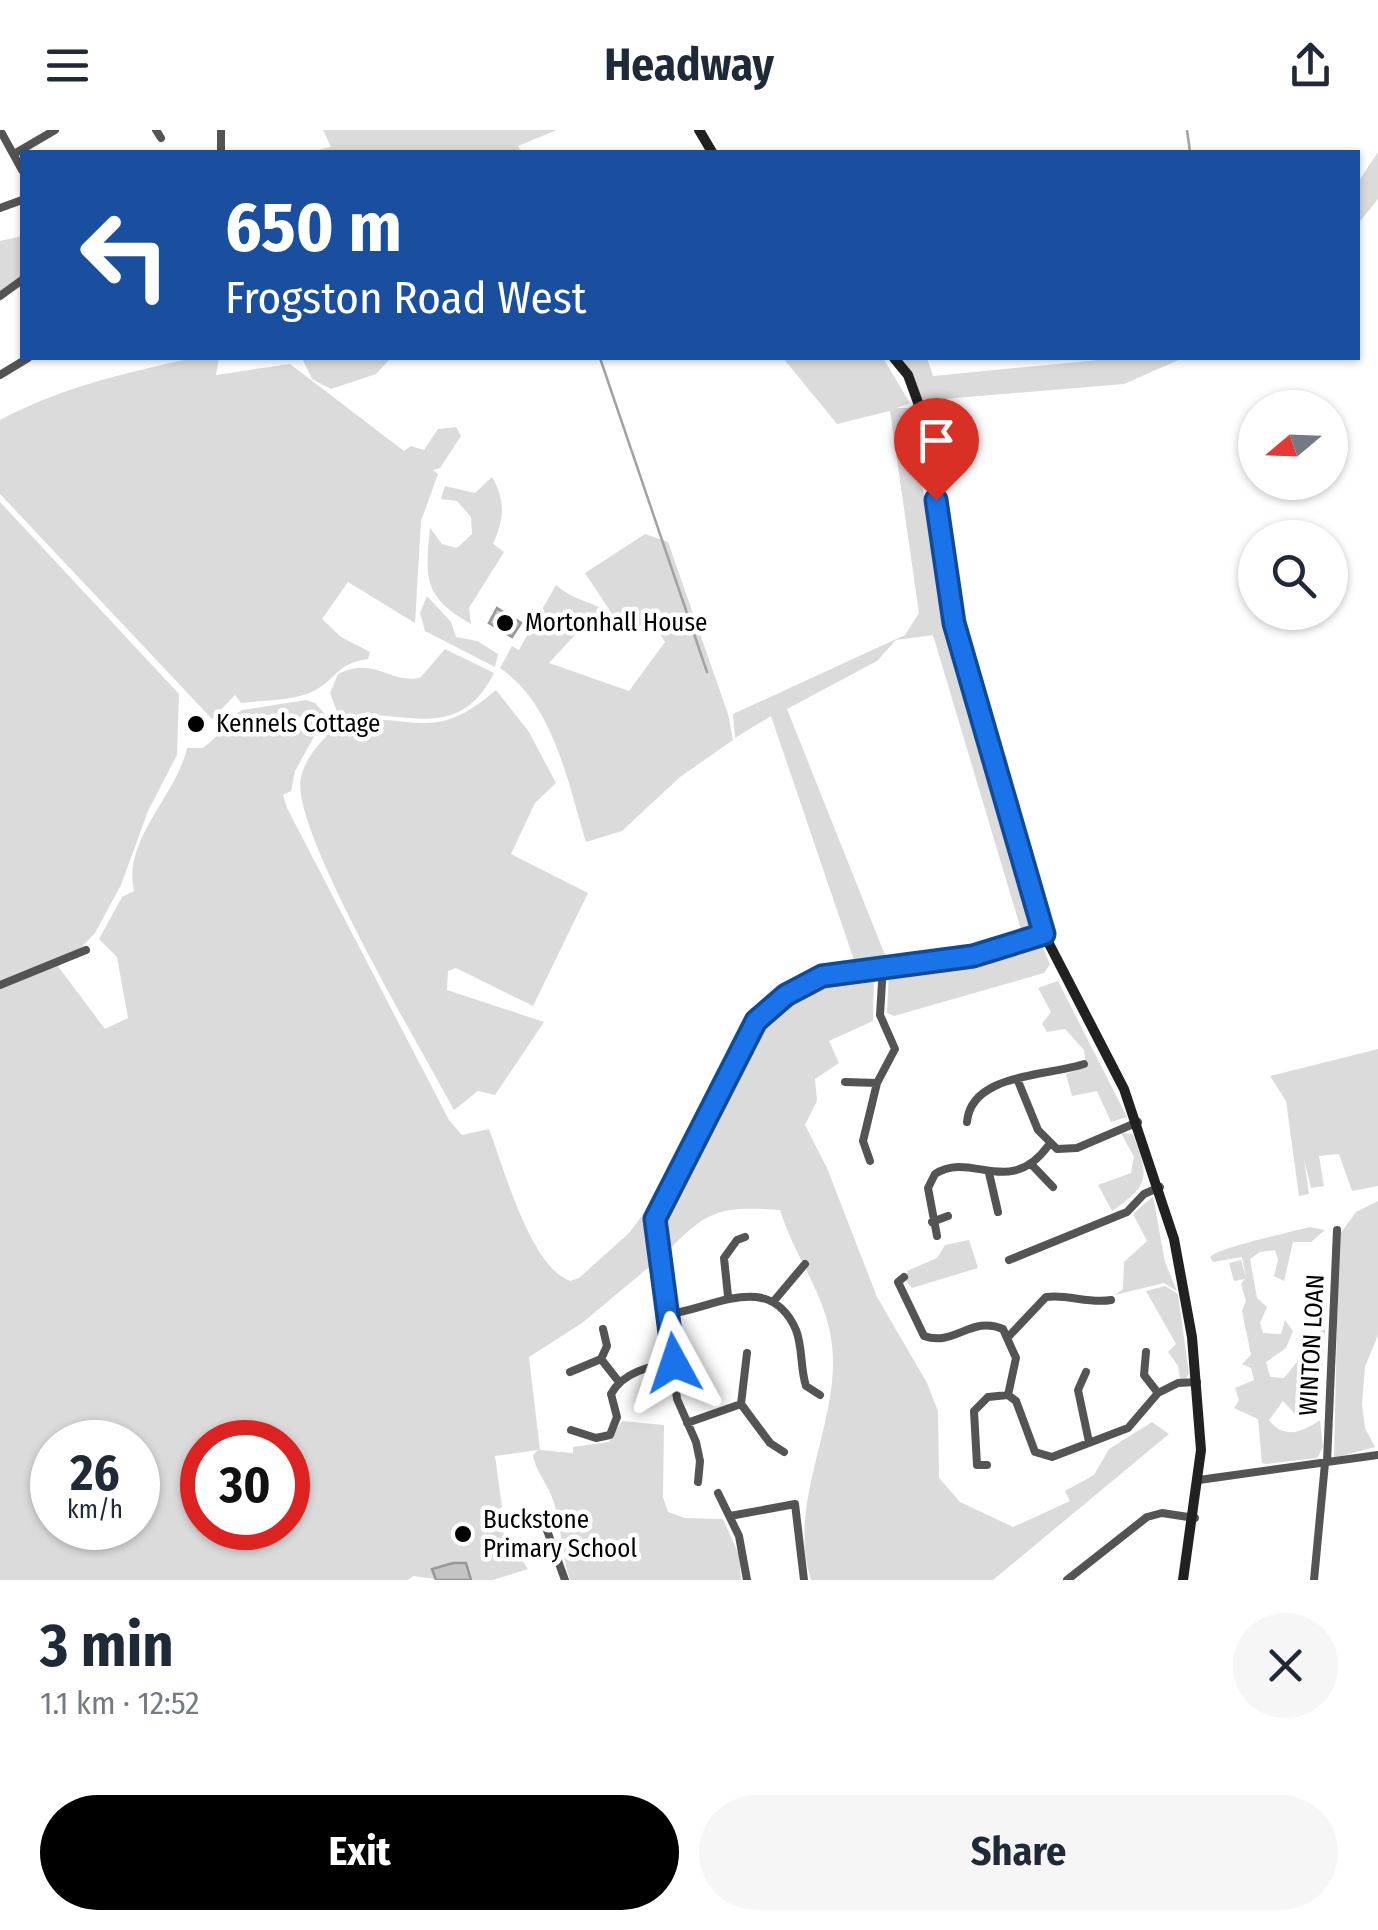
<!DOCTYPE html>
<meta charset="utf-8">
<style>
:root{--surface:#fff;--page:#f6f6f7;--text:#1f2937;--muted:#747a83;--accent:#000}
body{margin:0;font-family:"Fira Sans Condensed",sans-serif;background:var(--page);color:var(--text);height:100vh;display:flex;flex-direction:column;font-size:38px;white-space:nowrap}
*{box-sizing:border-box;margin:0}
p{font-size:32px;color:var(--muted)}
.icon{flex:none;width:55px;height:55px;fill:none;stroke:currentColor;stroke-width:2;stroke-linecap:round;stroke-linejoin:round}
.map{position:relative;height:1450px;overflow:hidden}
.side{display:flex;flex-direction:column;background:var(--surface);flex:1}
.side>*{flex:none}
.top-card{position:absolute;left:20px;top:20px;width:1340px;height:210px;border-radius:0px;box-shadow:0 2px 8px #0004;background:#1a4fa0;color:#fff;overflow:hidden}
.needle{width:65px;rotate:251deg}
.tools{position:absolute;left:1238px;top:260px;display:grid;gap:20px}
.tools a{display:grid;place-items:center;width:110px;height:110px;border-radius:50%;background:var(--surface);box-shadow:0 2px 8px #0004;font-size:50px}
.speed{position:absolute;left:30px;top:1290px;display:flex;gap:20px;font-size:50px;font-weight:700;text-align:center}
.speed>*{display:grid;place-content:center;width:130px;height:130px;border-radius:50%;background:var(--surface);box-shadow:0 2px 8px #0004;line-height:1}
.speed small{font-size:25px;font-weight:400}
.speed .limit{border:15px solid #d22;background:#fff;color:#111}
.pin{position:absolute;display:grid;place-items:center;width:85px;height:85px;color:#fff;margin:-102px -42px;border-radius:50% 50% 50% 0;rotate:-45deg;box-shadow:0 0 10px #0007}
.pin .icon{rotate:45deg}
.me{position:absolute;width:110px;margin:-55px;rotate:355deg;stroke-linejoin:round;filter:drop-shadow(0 0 8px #0008)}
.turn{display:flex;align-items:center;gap:35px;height:210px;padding:0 40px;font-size:45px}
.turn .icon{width:130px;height:130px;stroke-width:2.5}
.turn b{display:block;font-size:70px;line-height:85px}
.round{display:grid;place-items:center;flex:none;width:105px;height:105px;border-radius:52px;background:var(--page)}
.headline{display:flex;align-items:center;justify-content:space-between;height:170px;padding:0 40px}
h1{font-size:60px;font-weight:700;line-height:75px}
.cta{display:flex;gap:20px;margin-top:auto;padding:20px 40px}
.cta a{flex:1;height:115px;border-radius:60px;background:var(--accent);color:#fff;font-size:40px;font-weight:700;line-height:115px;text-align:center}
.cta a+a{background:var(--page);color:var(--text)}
header{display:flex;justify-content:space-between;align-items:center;height:130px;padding:0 40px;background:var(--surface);font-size:45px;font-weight:700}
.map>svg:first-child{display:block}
.green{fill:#dbdbdb;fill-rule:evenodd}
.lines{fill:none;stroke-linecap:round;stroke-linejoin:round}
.stream{stroke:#a2a2a2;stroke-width:2.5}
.building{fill:#c4c4c4;stroke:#989898;stroke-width:2.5}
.street{stroke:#545454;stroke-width:8}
.secondary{stroke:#212121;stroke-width:10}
.route-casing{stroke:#114b97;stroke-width:25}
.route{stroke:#1a73e8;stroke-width:18}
.poi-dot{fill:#000;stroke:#fff;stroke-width:4}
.labels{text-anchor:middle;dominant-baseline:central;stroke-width:9;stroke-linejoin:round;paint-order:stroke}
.poi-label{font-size:25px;fill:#000;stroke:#fff;text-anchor:start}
.street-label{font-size:25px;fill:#000;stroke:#fff}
</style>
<header><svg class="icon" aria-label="menu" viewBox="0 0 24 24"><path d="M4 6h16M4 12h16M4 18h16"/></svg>Headway<svg class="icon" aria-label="share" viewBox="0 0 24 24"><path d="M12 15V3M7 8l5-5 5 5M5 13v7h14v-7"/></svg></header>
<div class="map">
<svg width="1378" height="1450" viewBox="0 0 1378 1450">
<rect width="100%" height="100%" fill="#fff"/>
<path class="green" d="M 323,0 L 557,0 L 518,16 L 522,22 L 311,22 L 331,17 Z
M 1378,22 L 1378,69 L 1358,94 L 1358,52 Z
M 22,106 L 22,147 L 0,162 L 0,111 Z
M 193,228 L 219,228 L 216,245 L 290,234 L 404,321 L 411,316 L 424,320 L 438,299 L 456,297 L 461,306 L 440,338 L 433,340 L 438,344 L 421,391 L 415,493 L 348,452 L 322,489 L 341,507 L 370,522 L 368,529 C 335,534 338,548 314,561 C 294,571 263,570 241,573 L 235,565 L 212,589 L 0,364 L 0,290 C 62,257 125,243 193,228 Z
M 302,228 L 391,228 L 376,244 L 331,259 L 312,249 Z
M 783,228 L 883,228 L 910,273 L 897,278 L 909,278 L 945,491 L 1035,797 L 1022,803 L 933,505 L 896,510 L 877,531 L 787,579 L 885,825 L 855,833 L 771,586 L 735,608 L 733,584 L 905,505 L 919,483 L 890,281 L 837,294 Z
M 894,228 L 927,228 L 933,246 L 1119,228 L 1183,228 L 1124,254 L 919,271 Z
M 492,347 C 506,371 504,389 493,414 L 504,422 L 469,478 L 471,494 C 423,467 425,448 430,398 L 442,414 L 457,418 L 472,404 L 471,387 L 457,371 L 441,369 L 445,356 L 475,363 Z
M 0,372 L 179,564 L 177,625 L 148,681 L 121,755 L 95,803 L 77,822 L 0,852 Z
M 645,404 L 668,412 L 728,584 L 733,610 L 680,647 L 622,701 L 586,712 C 568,654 554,574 500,538 L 512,516 L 519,520 L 556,455 C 575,472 596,471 614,487 L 585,443 ZM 649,487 L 665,512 L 629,561 L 549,533 L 586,493 L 617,491 L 623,501 L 633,502 Z
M 427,466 L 451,492 L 456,507 L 477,511 L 498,524 L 495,537 L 425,501 L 420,483 Z
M 445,519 L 494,543 C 457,618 398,575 339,587 L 330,563 L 338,544 C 375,526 387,553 420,548 Z
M 496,560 L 529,602 L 556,653 L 535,673 L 511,724 L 588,763 L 533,876 L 456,838 L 448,841 L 447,860 L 544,892 L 495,965 L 478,961 L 454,980 C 425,925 288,696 301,647 C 307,623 325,608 341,591 C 410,581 431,617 496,560 Z
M 306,570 L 315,573 L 326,585 L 295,641 L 291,661 L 283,665 L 287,678 L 449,990 L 462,1005 L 489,999 C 504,1038 530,1136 570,1151 L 579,1148 L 629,1103 L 644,1083 L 649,1087 L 654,1133 L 582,1193 L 529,1227 L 540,1320 L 573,1323 L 573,1317 L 609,1312 L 622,1291 L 664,1295 L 663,1367 L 668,1382 L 685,1388 L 723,1389 L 739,1425 L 741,1450 L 570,1450 C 561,1423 562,1396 553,1370 C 548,1354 535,1341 533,1325 L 538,1320 L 495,1326 L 502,1377 L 491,1384 L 528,1439 L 493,1450 L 468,1450 L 465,1433 L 433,1440 L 435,1449 L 413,1446 L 408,1450 L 0,1450 L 0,858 L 57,835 L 105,899 L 128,888 L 117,827 L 99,809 L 122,767 L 134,761 C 122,710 177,665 187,618 L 203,618 L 217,606 L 214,598 L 242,580 ZM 52,1312 L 138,1312 L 138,1398 L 52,1398 ZM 202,1312 L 288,1312 L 288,1398 L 202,1398 Z
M 1039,809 L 1050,834 L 1044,843 L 894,886 L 887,883 L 889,840 L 997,826 Z
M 874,841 L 873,891 L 829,911 L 839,933 L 815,949 L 817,971 L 805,995 L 827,1038 L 877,1167 L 927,1253 L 938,1281 L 939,1348 L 960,1372 L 1013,1397 L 1070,1371 L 1065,1361 L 1094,1345 L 1109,1319 L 1152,1292 L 1169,1304 L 993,1450 L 811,1450 C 786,1373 841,1291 832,1215 C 827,1166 794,1126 780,1080 C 718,1076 707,1080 664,1125 L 666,1071 L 758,900 L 798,864 L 833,849 Z
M 1058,851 L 1127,987 L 1111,992 L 1097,961 L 1072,966 L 1066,944 L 1086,937 L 1084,920 L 1065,899 L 1047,902 L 1042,894 L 1051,882 L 1038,858 Z
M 1378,919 L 1378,1056 L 1352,1061 L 1339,1024 L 1308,1027 L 1319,1026 L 1324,1056 L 1311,1058 L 1304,1029 L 1309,1064 L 1299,1066 L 1286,971 L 1270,946 Z
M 1121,1003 L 1133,1004 C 1148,1047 1152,1053 1112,1081 L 1098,1055 L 1131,1043 L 1134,1027 Z
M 1153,1066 L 1165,1132 L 1177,1161 L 1164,1153 L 1115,1165 L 1123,1159 L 1124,1132 L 1147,1111 L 1133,1084 Z
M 1378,1071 L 1378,1205 L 1365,1237 L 1362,1274 L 1365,1298 L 1375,1317 L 1334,1328 L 1339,1105 L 1356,1082 Z
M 1309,1097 L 1325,1100 L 1311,1112 L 1293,1112 L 1284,1151 L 1274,1146 L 1278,1130 L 1275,1120 L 1260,1122 L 1250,1129 L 1257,1168 L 1267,1177 L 1260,1193 L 1263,1203 L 1281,1204 L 1285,1190 L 1293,1201 L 1286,1218 L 1266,1232 L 1270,1247 L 1284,1248 L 1297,1232 L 1305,1208 L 1321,1205 L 1319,1182 L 1327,1175 L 1319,1281 L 1295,1284 L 1283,1271 L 1269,1290 C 1284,1310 1303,1302 1320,1290 L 1323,1317 L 1317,1328 L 1266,1334 L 1262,1333 L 1258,1289 L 1234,1278 L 1239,1270 L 1235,1258 L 1254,1250 L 1251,1238 L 1242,1234 L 1251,1225 L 1242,1181 L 1246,1171 L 1241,1154 L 1245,1149 L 1234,1151 L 1229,1133 L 1241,1130 L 1246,1148 L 1242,1127 L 1213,1132 L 1210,1127 C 1220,1117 1288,1103 1309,1097 Z
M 969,1110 L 978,1138 L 912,1158 L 906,1151 L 907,1141 L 937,1128 L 945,1115 Z
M 1165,1156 L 1178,1164 L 1189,1244 L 1185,1249 L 1180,1249 L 1178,1236 L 1168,1222 L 1176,1214 L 1146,1161 Z"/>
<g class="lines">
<path class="stream" d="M 1187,0 L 1190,22
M 600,228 L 707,542"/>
</g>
<path class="building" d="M 497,478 L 521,493 L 512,507 L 489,493 Z
M 453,1433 L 466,1433 L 471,1450 L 436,1450 L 432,1439 Z"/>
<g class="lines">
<path class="street" d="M 0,0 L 22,40
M 156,0 L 161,8
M 221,0 L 221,22
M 14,24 L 55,0
M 0,78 L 22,70
M 0,166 L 22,150
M 0,245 L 28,228
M 0,855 L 86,820
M 1018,951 L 1038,1000 L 1057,1019 L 1077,1018 L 1138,992
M 845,952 L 877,953
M 967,992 C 971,943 1049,946 1084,934
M 870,1031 L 863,1011 L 877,953 L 895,919 L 880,885 L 883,836
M 1031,1034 L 1053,1057
M 989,1043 L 998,1082
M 932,1092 L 948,1086
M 937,1106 L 928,1058 L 935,1044 C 971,1020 1009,1069 1048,1016
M 1009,1130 L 1127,1082 L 1144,1064 L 1160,1057
M 904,1147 L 898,1152 L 924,1206 C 954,1217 972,1185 1003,1199 L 1016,1228 L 1008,1265
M 728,1166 L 724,1128 L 737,1110 L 745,1107
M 773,1172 L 805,1134
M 669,1184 C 714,1178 770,1140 796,1200 C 803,1218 800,1238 806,1256 L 820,1265
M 1009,1206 L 1046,1167 C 1068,1164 1089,1174 1111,1170
M 1146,1222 L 1144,1245 L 1158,1263
M 747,1223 L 741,1274 L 770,1313 L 784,1322
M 601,1229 L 607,1216 L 603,1199
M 570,1242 L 601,1229 L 619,1252
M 1086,1242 L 1078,1260 L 1089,1312
M 687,1293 L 741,1274
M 571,1300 L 596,1308 L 610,1305 L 617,1287 L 611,1264 C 623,1242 650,1236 673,1233
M 1327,1332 L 1337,1100
M 987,1335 L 977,1335 L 974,1281 L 988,1267 L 1008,1265 L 1016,1271 L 1035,1322 L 1052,1327 L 1128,1298 L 1158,1263 L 1178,1253 L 1197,1252
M 1199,1350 L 1378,1325
M 698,1352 L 700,1331 L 696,1312 L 677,1269 L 655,1089 L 756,891 L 786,865 L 822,847 L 973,825 L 1044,804
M 718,1363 L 739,1406 L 747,1450
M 730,1386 L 795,1374 L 804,1450
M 544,1392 L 565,1450
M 1067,1450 L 1147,1387 L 1162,1383 L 1195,1388
M 1314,1450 L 1325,1333"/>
<path class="secondary" d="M 699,0 L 712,22
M 894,228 L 908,245 L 924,289 L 954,493 L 1044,804 L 1124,959 L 1174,1109 L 1192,1207 L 1201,1320 L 1183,1450"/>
</g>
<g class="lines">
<defs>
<path id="route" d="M 674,1233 L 655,1089 L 756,891 L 786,865 L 822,846 L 973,826 L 1044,804 L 954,493 L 936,370"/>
</defs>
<use href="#route" class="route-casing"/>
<use href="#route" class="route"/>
</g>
<g class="poi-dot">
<circle cx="505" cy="493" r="10"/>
<circle cx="196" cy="594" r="10"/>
<circle cx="463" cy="1404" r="10"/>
</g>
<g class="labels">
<g class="poi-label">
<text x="525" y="493">Mortonhall House</text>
<text x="216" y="594">Kennels Cottage</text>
<text x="483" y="1390">Buckstone<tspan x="483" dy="29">Primary School</tspan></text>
</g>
<g class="street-label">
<text transform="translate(1312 1215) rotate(-87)">WINTON LOAN</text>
</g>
</g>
</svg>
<div class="tools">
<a><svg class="needle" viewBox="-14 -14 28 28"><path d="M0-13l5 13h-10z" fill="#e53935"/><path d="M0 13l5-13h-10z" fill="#747a83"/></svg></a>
<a><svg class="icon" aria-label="search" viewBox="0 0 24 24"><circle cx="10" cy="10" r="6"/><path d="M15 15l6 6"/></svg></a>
</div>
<div class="speed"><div>26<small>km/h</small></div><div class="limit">30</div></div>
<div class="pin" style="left:936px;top:370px;background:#d93025"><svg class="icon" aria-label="arrive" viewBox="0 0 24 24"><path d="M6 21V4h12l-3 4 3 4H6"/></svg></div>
<svg class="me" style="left:674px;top:1233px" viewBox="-20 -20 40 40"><path d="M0-17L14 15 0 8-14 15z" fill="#1a73e8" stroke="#fff" stroke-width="4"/></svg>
<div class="top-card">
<div class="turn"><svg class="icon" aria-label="left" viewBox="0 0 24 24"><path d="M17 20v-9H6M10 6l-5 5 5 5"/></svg><div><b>650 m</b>Frogston Road West</div></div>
</div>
</div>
<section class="side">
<div class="headline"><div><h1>3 min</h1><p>1.1 km · 12:52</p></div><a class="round"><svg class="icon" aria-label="close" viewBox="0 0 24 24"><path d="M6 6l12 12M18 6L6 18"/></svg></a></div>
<div class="cta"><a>Exit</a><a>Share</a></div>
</section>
